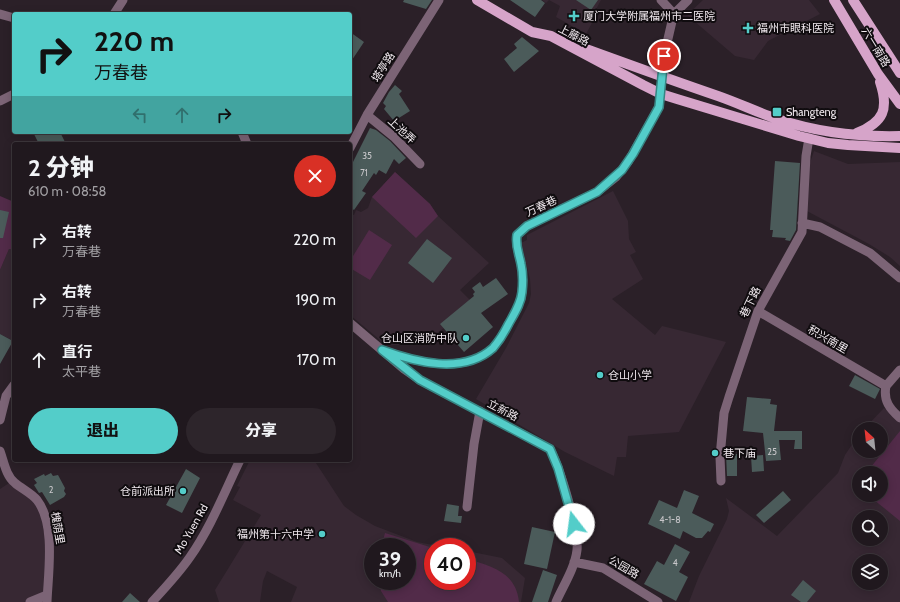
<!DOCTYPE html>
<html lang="zh">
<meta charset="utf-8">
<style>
:root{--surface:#20181e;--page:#2d252b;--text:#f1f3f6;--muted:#a2a0a4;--line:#3d373c;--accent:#53cdc9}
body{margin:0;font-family:Cabin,"Noto Sans SC",sans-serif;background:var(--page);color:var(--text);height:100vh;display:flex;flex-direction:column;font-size:15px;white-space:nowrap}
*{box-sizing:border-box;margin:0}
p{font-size:13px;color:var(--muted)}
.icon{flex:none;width:22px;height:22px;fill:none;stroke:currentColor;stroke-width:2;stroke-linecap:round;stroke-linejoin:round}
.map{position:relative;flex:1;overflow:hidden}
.sheet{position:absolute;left:12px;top:142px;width:340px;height:320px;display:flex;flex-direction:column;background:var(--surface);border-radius:4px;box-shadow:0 2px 10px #0003,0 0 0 1px var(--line)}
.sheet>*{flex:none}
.guide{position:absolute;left:12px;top:12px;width:340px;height:122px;border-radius:4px;box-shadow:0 2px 10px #0003,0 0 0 1px var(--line);background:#53cdc9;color:#111;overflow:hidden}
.needle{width:26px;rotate:333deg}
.controls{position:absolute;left:852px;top:422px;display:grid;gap:8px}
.controls a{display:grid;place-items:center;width:36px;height:36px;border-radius:50%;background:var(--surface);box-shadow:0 2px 10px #0003,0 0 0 1px var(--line);font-size:20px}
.speed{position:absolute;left:364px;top:538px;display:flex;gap:8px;font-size:20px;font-weight:700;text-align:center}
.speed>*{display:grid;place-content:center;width:52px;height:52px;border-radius:50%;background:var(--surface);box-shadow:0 2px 10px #0003,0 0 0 1px var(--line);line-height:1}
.speed small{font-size:10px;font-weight:400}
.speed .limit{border:6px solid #d22;background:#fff;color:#111}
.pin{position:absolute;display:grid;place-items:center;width:34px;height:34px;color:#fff;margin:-17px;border:2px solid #fff;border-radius:50%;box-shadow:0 1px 4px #0007}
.me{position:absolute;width:44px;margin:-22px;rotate:345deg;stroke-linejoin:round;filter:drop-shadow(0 0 3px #0008)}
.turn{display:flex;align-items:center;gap:14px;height:84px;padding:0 16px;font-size:18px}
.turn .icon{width:52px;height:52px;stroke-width:2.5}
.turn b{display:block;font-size:28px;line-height:34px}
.lanes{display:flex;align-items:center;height:38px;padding:0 16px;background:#0003;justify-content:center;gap:20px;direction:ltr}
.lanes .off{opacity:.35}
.round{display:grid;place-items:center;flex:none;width:42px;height:42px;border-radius:21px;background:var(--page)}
.headline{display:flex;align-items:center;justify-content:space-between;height:68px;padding:0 16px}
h1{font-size:24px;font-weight:800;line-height:30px}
.button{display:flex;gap:8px;margin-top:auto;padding:8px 16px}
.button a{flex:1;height:46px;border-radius:24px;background:var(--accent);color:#111;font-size:16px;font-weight:800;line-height:46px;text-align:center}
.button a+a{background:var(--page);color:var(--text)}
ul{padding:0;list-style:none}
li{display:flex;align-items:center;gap:12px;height:60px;padding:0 16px}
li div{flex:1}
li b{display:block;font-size:15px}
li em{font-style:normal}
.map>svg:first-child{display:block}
.built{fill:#372833;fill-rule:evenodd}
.green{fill:#522b49}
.building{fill:#4b5b5a}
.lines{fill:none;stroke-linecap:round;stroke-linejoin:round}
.minor{stroke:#7c6476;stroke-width:9}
.major{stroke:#d6a4c9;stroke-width:10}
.route-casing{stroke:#368583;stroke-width:10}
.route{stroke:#53cdc9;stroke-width:7}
.poi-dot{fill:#53cdc9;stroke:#100c0f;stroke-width:1.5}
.labels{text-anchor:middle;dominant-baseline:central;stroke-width:4;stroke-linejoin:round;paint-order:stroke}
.number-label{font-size:9px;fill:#c7c6c9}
.poi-label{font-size:11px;fill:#f0e9ee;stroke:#100c0f;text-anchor:start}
.street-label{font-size:11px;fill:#f0e9ee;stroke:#100c0f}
</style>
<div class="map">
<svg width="900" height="602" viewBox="0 0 900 602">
<rect width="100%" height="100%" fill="#2b2028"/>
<path class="built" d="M 542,0 L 601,0 L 593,15 L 593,21 L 586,34 L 556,17 L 560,6 L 549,0 L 546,3 Z
M 703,0 L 809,0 L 820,14 L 768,41 L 754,60 L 735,56 L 687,15 Z
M 814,151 L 848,164 L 900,162 L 900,266 L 890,257 L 869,244 L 805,210 L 809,166 Z
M 395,172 L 430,204 L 438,216 L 489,263 L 460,290 L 470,300 L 444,328 L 424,342 L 414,344 L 386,345 L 350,315 L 350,214 L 354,215 L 356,210 L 361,212 L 368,208 L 372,197 Z
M 613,191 L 628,221 L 629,239 L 636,252 L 630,255 L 643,279 L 612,299 L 655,335 L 662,326 L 726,342 L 679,432 L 628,436 L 626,457 L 617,457 L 614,476 L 565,452 L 476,399 L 506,348 L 529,303 L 531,294 L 530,279 L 521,243 L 527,240 L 527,235 Z
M 9,249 L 14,250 L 14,341 L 0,334 L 0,270 Z
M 884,408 L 900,421 L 900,602 L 689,602 L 699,576 L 727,519 L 729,511 L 726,498 L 777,536 L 838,473 L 845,455 L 859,434 L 859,451 L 881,451 L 881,429 L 864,429 ZM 859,473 L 881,473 L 881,495 L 859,495 ZM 859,517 L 881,517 L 881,539 L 859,539 ZM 859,561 L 881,561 L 881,583 L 859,583 Z
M 250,460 L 314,460 L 344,506 L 356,515 L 375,526 L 417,542 L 444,547 L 433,547 L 433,581 L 467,581 L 467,551 L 502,558 L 525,578 L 521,602 L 291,602 L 297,587 L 267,571 L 263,581 L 260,602 L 219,602 L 215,590 L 261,515 L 233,500 L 240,487 L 237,486 ZM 373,547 L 407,547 L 407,581 L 373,581 Z
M 9,483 L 24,492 L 40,510 L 49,561 L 43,594 L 24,602 L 0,602 L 0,489 Z"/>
<path class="green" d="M 395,172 L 430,204 L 438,216 L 416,238 L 372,197 Z
M 0,196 L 14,202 L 14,250 L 9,249 L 0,270 Z
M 369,230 L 392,245 L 370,280 L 350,268 L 350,261 Z
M 900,431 L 900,521 L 868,495 L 881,495 L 881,473 L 866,473 Z
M 385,533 L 433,548 L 433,581 L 467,581 L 467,559 C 491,566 516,572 519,602 L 388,602 L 381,591 L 380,581 L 407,581 L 407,547 L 391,547 L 382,544 Z"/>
<path class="building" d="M 404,0 L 432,0 L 426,9 L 403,2 Z
M 510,0 L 541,0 L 545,3 L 535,17 Z
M 576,0 L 598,0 L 591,10 Z
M 350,32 L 364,42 L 350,63 Z
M 522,37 L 539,51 L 514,72 L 504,59 L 517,48 L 514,44 Z
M 395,85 L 402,91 L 399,94 L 410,111 L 394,121 L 384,109 L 386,106 L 383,103 L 389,92 Z
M 370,128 L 376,130 L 390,141 L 406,158 L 399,164 L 394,159 L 386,174 L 379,170 L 376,175 L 374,173 L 362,191 L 366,193 L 354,210 L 350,207 L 350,168 Z
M 33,132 L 60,132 L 66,144 L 39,144 Z
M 775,161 L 800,163 L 796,230 L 790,241 L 785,240 L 786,238 L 772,237 L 773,230 L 770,230 Z
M 0,210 L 9,212 L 3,238 L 0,238 Z
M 427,239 L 452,258 L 433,283 L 408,263 Z
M 496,278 L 508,294 L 481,313 L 493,327 L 464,352 L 440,324 L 474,296 L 473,294 L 475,292 L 472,288 L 480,282 L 483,287 Z
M 0,334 L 13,341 L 0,364 Z
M 855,375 L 880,389 L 875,399 L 849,386 Z
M 747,397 L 771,399 L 770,404 L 777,405 L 774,431 L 802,431 L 802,449 L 794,449 L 795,440 L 779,440 L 781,460 L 766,461 L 763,433 L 743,431 Z
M 726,454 L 737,454 L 737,476 L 727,476 Z
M 763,455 L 764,471 L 752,472 L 751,456 Z
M 186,469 L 200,478 L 182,513 L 166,505 Z
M 51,473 L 53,476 L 58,475 L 65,488 L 64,491 L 66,494 L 64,497 L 50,505 L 42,492 L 39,493 L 34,485 L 37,483 L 34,479 L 44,474 L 45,476 Z
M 684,490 L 699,496 L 692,513 L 714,524 L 710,532 L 708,531 L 702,538 L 696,538 L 683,531 L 680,539 L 648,524 L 659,500 L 677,508 Z
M 783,491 L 791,500 L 764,523 L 756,515 Z
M 447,504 L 459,506 L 458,516 L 462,516 L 461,523 L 444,521 Z
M 532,527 L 555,532 L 547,569 L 524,564 Z
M 675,544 L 690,552 L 679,572 L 688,577 L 676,601 L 644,584 L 657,561 L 664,565 Z
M 543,570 L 557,575 L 548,602 L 532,602 Z
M 803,580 L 816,591 L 807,602 L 801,602 L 791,595 Z
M 130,593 L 140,602 L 122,602 Z"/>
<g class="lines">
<path class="minor" d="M 661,0 L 674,14
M 0,14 L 14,18
M 114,14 L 123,0
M 0,101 L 14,94
M 367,115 L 394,137 L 420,164
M 242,132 L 247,144
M 350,148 L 367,115 L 439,0
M 802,223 L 820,227 L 870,253 L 900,278
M 758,311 L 886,386
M 350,323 L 404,369 L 420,380 L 550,449 C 560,468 579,530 577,550 C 575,568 563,586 556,602
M 382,350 C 415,362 463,375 493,348 C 499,341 504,333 508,325 C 514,314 521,304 522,292 C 523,283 523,273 521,264 C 519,253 515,246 517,235 L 527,226 L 597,192 L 616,177 L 628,162 L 659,107 L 664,56 L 673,17 L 676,12 L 688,0
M 886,386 C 883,401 890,409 900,418
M 886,386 L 900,370
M 0,420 L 6,396 L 14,385
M 0,451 C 4,462 6,476 15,483 C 22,489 31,493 37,500 C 56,524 48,574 47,602
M 721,481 L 720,457 L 724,413 L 729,397 L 758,311 L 802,232 L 806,156 L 809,138
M 467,507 L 474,444 L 480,411
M 574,562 L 603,568 L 658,602
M 30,602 L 47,595
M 152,602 C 165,588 179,573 190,557 C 211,527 224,493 240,460"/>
<path class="major" d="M 477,0 L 532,32 L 551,36 L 643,85 L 661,94 L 677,99 L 799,136 L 828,143 L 848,145 L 900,148
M 834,0 L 878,74 L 900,104
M 853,0 L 900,73
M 586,49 C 630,65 674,81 718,96 C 738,103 757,112 777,119 C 816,132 859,137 900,136
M 857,133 C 884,122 889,109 880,82"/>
</g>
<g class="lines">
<defs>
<path id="route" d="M 574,524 L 558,468 L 550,449 L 420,380 L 382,350 C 415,362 463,375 493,348 C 499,341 504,333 508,325 C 514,314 521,304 522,292 C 523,283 523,273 521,264 C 519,253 515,246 517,235 L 527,226 L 597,192 L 622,170 L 633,154 L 659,107 L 664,56"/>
</defs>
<use href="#route" class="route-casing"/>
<use href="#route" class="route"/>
</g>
<g class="poi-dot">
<path d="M572 10h4v4h4v4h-4v4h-4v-4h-4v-4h4z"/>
<path d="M746 22h4v4h4v4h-4v4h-4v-4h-4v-4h4z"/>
<rect x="772" y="107" width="10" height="10" rx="2"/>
<circle cx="466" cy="338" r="4"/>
<circle cx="600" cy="375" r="4"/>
<circle cx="715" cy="453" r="4"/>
<circle cx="183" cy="491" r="4"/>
<circle cx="322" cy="534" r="4"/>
</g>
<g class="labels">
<g class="number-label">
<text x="367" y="155">35</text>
<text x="364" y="172">71</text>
<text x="772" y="451">25</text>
<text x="51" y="489">2</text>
<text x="670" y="519">4-1~8</text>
<text x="675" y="562">4</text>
</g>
<g class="poi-label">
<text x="583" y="16">厦门大学附属福州市二医院</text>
<text x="757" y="28">福州市眼科医院</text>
<text x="786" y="112">Shangteng</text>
<text x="458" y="338" text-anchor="end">仓山区消防中队</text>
<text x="608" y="375">仓山小学</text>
<text x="723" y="453">巷下庙</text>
<text x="175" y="491" text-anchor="end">仓前派出所</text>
<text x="314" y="534" text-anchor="end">福州第十六中学</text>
</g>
<g class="street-label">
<text transform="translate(574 35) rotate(27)">上藤路</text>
<text transform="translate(876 47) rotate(59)">六一南路</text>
<text transform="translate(383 67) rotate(-58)">塔亭路</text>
<text transform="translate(402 130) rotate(43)">上池弄</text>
<text transform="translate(541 206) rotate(-25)">万春巷</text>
<text transform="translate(750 302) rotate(-64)">巷下路</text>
<text transform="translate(828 339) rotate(30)">积兴南里</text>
<text transform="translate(503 410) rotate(28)">立新路</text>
<text transform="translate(58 528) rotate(80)">槐荫里</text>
<text transform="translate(191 529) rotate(-60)">Mo Yuen Rd</text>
<text transform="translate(624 567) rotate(30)">公园路</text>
</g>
</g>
</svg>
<div class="controls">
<a><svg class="needle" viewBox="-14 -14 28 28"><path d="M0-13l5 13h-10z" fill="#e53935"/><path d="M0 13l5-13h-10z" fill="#a2a0a4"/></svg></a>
<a><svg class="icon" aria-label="sound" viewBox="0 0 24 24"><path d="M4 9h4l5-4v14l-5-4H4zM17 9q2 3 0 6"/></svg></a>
<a><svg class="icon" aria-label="search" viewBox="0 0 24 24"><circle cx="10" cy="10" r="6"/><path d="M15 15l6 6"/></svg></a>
<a><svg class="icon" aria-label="layers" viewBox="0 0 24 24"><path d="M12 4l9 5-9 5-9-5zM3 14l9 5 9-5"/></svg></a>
</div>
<div class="speed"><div>39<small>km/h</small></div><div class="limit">40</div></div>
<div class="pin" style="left:664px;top:56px;background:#d93025"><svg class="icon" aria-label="arrive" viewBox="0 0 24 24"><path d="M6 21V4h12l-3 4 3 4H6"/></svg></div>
<svg class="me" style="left:574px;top:524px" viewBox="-20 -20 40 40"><circle r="19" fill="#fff"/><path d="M0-13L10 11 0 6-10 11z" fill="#53cdc9"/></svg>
<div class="guide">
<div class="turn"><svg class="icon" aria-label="right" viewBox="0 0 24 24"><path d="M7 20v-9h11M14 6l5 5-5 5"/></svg><div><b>220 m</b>万春巷</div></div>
<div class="lanes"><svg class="icon off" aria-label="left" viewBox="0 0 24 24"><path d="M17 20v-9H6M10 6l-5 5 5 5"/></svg><svg class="icon off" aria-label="ahead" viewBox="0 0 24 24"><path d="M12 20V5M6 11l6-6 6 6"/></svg><svg class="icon" aria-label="right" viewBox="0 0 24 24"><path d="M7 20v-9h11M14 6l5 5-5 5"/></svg></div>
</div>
<section class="sheet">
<div class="headline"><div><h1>2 分钟</h1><p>610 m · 08:58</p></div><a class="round" style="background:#d93025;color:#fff"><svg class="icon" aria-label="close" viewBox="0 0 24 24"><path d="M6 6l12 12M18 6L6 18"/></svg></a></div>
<ul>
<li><svg class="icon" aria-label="right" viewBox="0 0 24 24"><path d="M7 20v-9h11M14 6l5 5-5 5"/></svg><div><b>右转</b><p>万春巷</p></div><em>220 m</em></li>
<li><svg class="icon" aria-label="right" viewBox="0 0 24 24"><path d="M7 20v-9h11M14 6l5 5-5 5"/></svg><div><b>右转</b><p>万春巷</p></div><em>190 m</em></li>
<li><svg class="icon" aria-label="ahead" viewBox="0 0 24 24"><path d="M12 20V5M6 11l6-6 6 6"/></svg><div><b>直行</b><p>太平巷</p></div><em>170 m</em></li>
</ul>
<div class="button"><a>退出</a><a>分享</a></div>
</section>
</div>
